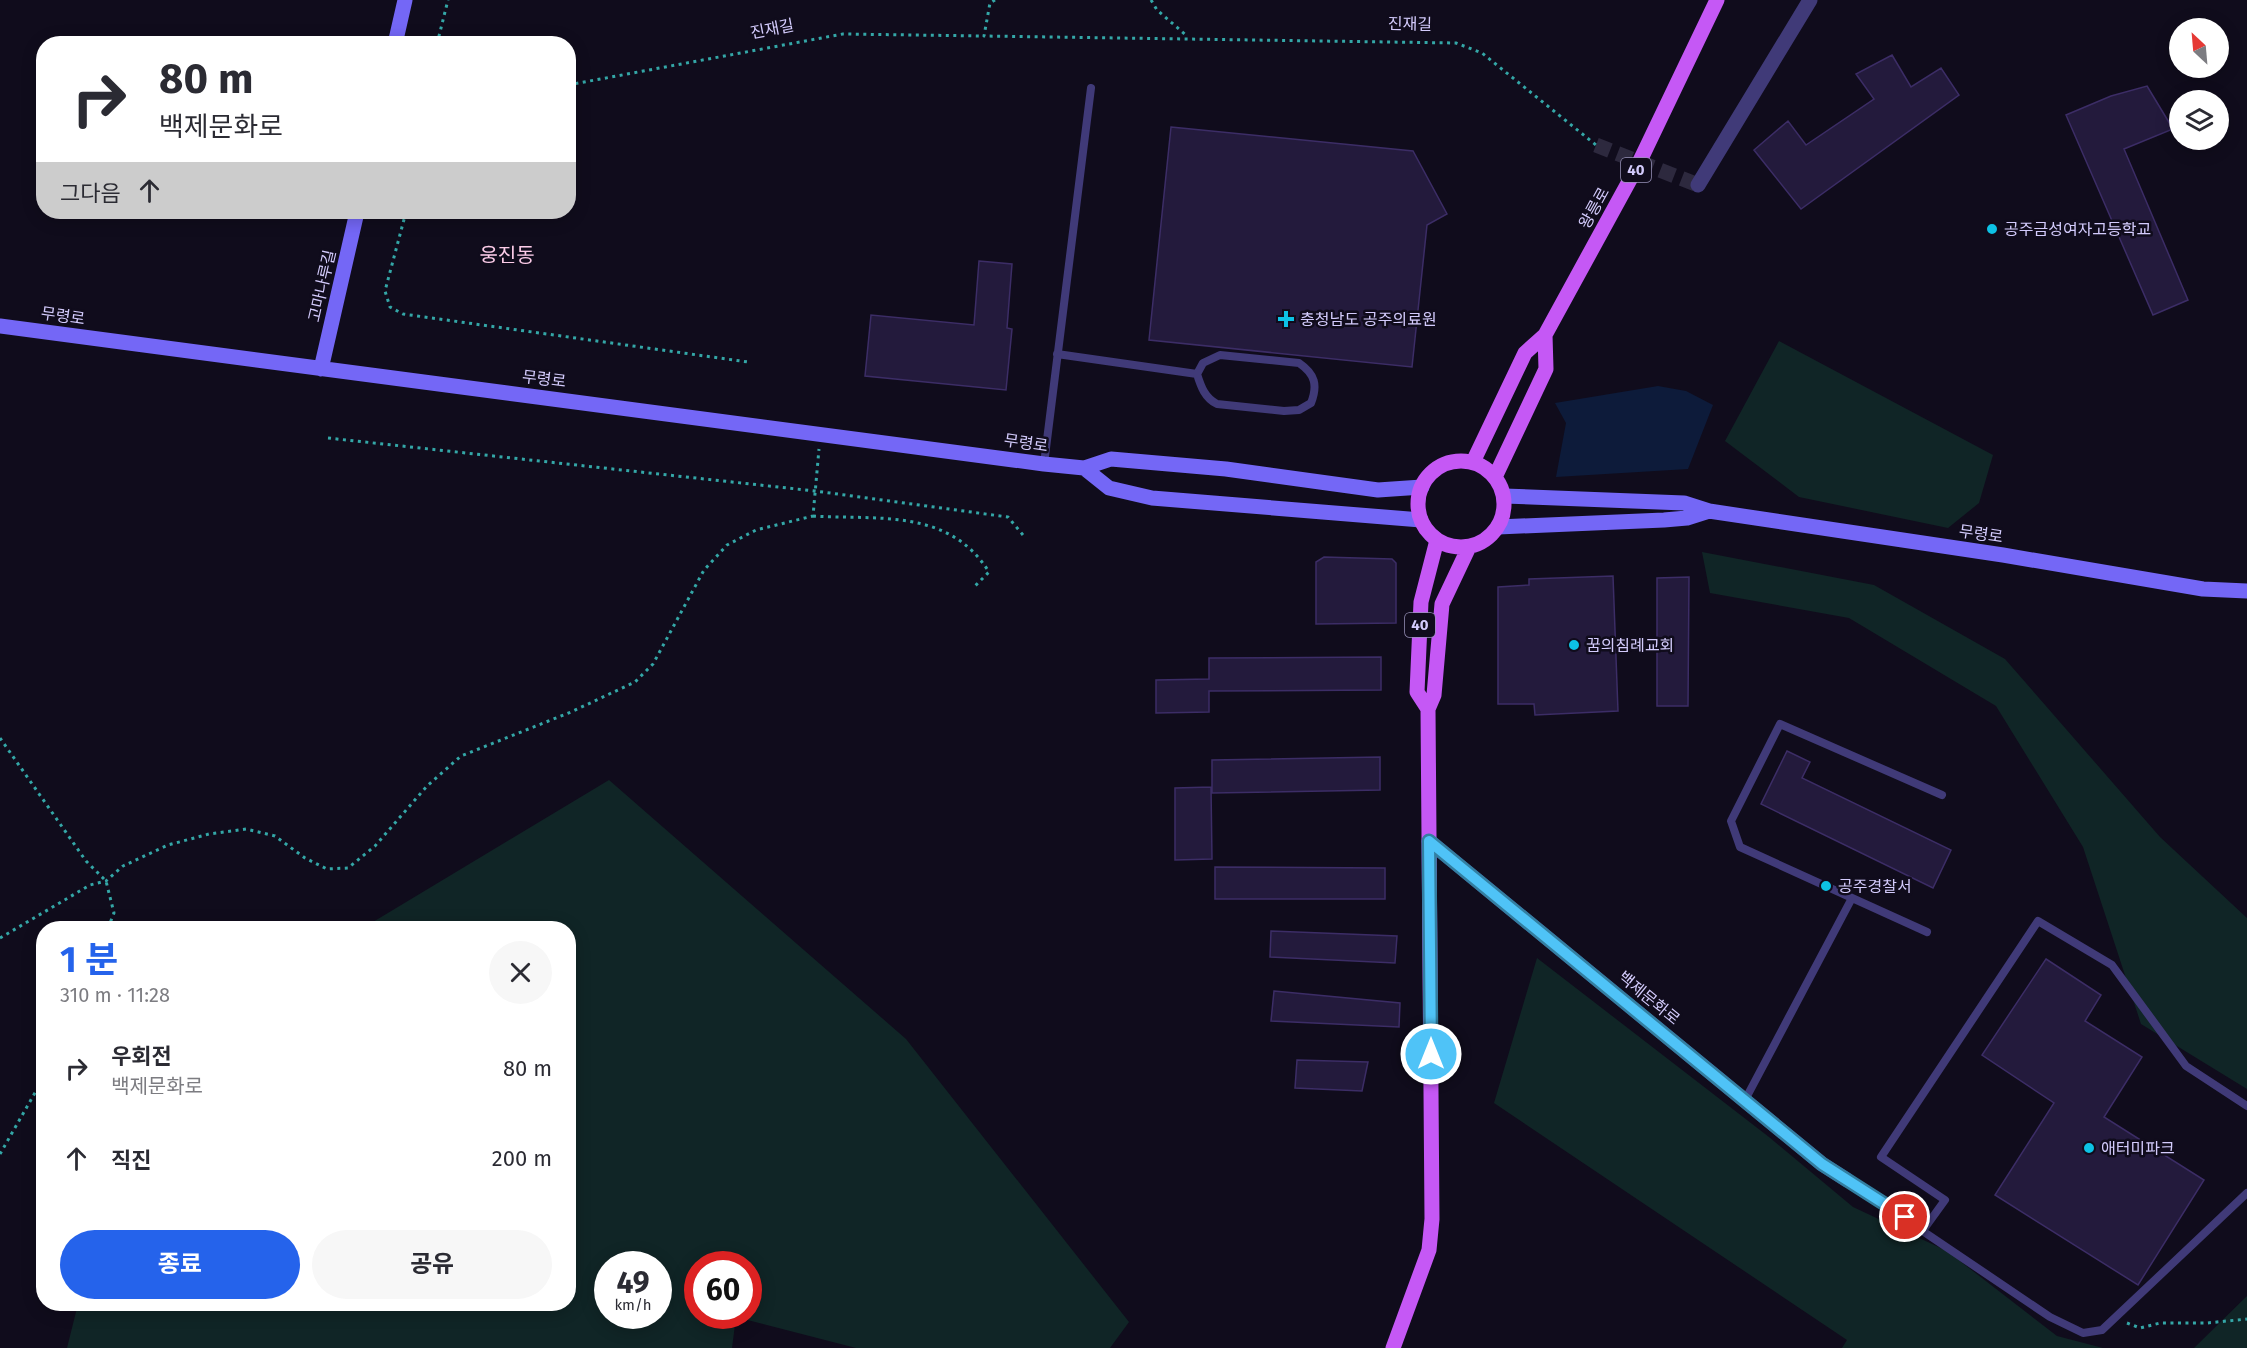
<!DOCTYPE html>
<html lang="ko">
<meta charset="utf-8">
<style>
:root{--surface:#fff;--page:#f7f7f7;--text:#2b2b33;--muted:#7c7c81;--accent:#2563eb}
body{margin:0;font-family:"Fira Sans","Noto Sans KR",sans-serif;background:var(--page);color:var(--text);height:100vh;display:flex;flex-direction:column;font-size:22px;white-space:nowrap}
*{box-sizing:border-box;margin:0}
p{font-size:20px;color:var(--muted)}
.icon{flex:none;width:33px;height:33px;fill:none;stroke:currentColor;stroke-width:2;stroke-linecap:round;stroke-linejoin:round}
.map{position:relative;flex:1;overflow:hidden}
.details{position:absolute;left:36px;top:921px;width:540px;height:390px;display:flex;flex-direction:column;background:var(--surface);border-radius:24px;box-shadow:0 3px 15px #0003}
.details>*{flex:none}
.hud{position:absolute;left:36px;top:36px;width:540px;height:183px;border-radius:24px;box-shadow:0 3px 15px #0003;background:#fff;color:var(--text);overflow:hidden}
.needle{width:39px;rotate:334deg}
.tools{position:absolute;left:2169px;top:18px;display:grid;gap:12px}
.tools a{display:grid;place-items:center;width:60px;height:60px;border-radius:50%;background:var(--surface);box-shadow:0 3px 15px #0003;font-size:30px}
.speed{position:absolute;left:594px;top:1251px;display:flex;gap:12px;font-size:30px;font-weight:700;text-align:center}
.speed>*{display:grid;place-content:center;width:78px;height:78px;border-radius:50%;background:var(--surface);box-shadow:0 3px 15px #0003;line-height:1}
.speed small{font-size:15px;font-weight:400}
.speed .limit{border:9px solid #d22;background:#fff;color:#111}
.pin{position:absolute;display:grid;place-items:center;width:51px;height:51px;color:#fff;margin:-26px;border:3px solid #fff;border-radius:50%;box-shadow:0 2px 6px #0007}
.me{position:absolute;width:66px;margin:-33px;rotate:0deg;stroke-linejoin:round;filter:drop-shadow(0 0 4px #0008)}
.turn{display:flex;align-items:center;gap:21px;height:126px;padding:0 24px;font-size:27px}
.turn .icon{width:78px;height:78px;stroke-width:2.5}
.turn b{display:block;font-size:42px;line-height:51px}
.then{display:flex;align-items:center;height:57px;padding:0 24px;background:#0003;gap:12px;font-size:22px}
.round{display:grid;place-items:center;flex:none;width:63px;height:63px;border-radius:32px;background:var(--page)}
.overview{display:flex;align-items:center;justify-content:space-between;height:102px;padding:0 24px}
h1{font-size:36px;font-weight:700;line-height:45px;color:var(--accent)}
.cta{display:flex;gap:12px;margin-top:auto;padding:12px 24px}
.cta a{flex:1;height:69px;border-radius:36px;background:var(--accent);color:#fff;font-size:24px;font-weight:700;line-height:69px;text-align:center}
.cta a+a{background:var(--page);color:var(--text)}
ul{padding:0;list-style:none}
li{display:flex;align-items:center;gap:18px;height:90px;padding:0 24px}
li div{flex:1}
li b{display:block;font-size:22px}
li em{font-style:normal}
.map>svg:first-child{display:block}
.green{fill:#102526;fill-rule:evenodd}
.water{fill:#0d1b3a}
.building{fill:#231a3c;stroke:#3c2d66;stroke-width:1.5}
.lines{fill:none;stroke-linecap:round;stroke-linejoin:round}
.street-tunnel{stroke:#2d293e;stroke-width:15;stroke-dasharray:15 8;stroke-linecap:butt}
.path{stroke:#34a7a7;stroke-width:3;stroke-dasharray:3 4.5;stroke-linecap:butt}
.lane{stroke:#403a78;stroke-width:8}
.street{stroke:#403a78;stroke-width:15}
.secondary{stroke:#7467f6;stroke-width:15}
.primary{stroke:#c558f5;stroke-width:15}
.route-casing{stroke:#337fa1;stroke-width:15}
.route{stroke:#4fc3f7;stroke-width:10}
.poi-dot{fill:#0dc2e5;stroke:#100c1c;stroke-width:2}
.labels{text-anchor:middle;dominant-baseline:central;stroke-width:5;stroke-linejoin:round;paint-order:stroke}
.shield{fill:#100c1c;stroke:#9892b9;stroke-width:1.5}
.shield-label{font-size:15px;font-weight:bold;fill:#d3cbfc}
.street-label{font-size:16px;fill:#d3cbfc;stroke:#100c1c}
.poi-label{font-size:16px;fill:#d3cbfc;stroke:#100c1c;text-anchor:start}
.quarter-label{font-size:20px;fill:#fccce8;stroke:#100c1c}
</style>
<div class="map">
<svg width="2247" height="1348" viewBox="0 0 2247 1348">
<rect width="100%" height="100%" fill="#100c1c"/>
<path class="green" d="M 1779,341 L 1993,455 L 1979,503 L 1948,528 L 1799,497 L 1725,441 Z
M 1702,552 L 1874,585 L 2005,659 L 2160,837 L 2247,918 L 2247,1089 L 2141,1024 L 2083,847 L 1996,706 L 1849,618 L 1710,593 Z
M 609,780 L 906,1039 L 1129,1322 L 1110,1348 L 856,1348 L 736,1317 L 732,1348 L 67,1348 L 78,1304 L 568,1304 L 568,928 L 363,928 ZM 608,1264 L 658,1264 L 658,1316 L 608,1316 ZM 698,1264 L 748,1264 L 748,1316 L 698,1316 Z
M 1537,958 L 1769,1137 L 1853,1207 L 1947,1251 L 2057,1336 L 2103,1348 L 1842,1348 L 1847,1340 L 1494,1103 Z
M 2247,1296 L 2247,1348 L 2194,1348 Z"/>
<path class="water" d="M 1658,386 L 1686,391 L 1713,405 L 1688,469 L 1556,477 L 1566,423 L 1555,403 Z"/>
<path class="building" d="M 1892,55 L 1911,87 L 1941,68 L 1959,95 L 1801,209 L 1754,150 L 1788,121 L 1806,145 L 1874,99 L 1856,74 Z
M 2147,86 L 2173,129 L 2124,149 L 2188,300 L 2153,315 L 2066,115 L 2111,96 Z
M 1171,127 L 1413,151 L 1447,214 L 1427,225 L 1412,367 L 1149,340 Z
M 979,261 L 1012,264 L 1007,328 L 1012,329 L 1006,390 L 865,376 L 871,315 L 974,325 Z
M 1324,557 L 1392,559 L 1396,563 L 1396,623 L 1316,624 L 1316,562 Z
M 1613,576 L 1618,711 L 1535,715 L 1534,704 L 1498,704 L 1498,587 L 1529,585 L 1529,579 Z
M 1689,577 L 1688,706 L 1657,706 L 1657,578 Z
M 1381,657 L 1381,690 L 1209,691 L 1209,712 L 1156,713 L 1156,680 L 1209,679 L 1209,658 Z
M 1787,751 L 1810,762 L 1802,778 L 1951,850 L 1933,888 L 1761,804 Z
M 1380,757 L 1380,790 L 1212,793 L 1212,760 Z
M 1211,787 L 1212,859 L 1175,860 L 1175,788 Z
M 1215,867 L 1385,868 L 1385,899 L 1215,899 Z
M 1271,931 L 1397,936 L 1395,963 L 1270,957 Z
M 2046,959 L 2101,995 L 2085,1021 L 2142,1057 L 2104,1117 L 2204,1180 L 2138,1285 L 1995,1195 L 2054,1103 L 1982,1055 Z
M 1274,991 L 1400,1003 L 1399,1027 L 1271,1021 Z
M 1297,1060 L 1368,1062 L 1362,1091 L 1295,1088 Z"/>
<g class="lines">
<path class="street-tunnel" d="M 1596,145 L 1698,185"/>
<path class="path" d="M 995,0 L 990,3 L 984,36 L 1456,43 L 1482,53 L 1596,145
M 1151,0 L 1157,10 L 1187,36
M 437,44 L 448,0
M 568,85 L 843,34 L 984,36
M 406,212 L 385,291 L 390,307 L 403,314 L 748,362
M 328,438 L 815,491 L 1008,517 L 1023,535
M 813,516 C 878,520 949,508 989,572 L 974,587
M 0,738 L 86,861 L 106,881 L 114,913 L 108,928
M 0,938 L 90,885 L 106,881 L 123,866 L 168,845 L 209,834 L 246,829 L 275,836 L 305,858 L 327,869 L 348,868 L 375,846 L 427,786 L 461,756 L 571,712 L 635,682 L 653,664 L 704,570 L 727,545 L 756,530 L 813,516 L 819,449
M 0,1154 L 44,1077
M 2127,1323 L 2140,1328 L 2160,1323 L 2207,1323 L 2247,1319"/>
<path class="lane" d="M 1057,354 L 1197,374
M 1220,355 L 1299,363 C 1315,374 1318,385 1311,403 L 1299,410 L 1284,411 L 1217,404 C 1205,398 1201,387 1197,374 L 1203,363 Z
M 1044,464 L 1091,88
M 1927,932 L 1740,847 L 1731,821 L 1780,724 L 1942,795
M 1745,1100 L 1852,898
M 1847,1180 L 2050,1317 L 2083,1333 L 2102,1330 L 2247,1193
M 1924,1229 L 1945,1200 L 1881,1157 L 2038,921 L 2112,965 L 2186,1066 L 2247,1106"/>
<path class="street" d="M 1698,185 L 1810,0
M 1429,841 L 1822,1164 L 1847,1180"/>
<path class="secondary" d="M 395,44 L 405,0
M 0,326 L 1044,464 L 1084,468 L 1111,459 L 1226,469 L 1378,490 L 1422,487
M 321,369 L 357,212
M 1084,468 L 1109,488 L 1152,498 L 1421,520
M 1504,496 L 1684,503 L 1709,511 L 2003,555 L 2203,589 L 2247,591
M 1498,527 L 1664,520 L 1687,518 L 1709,511"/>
<path class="primary" d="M1418 504a43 43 0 1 1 86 0a43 43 0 1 1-86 0Z
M 1473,462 L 1525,353 L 1545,335 L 1638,165 L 1717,0
M 1495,477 L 1546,369 L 1545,335
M 1428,709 L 1417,692 L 1421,602 L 1437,540
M 1393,1348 L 1429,1250 L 1432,1219 L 1428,709 L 1434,695 L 1442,604 L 1469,547"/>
</g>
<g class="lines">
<defs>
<path id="route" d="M 1431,1054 L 1429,841 L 1822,1164 L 1905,1217"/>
</defs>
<use href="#route" class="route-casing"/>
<use href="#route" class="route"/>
</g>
<g class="poi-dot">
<circle cx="1992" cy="229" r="6"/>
<path d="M1283 310h6v6h6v6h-6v6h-6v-6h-6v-6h6z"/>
<circle cx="1574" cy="645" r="6"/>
<circle cx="1826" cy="886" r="6"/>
<circle cx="2089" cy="1148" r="6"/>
</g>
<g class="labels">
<g class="shield">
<rect x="1621" y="158" width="30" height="24" rx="4.5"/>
<rect x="1405" y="613" width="30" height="24" rx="4.5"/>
</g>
<g class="shield-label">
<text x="1636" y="170">40</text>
<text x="1420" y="625">40</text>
</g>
<g class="street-label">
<text transform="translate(1410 24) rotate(1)">진재길</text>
<text transform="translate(772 29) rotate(-11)">진재길</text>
<text transform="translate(1594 208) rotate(-61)">왕릉로</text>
<text transform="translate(322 286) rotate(-77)">고마나루길</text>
<text transform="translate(63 316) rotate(8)">무령로</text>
<text transform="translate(544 379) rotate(7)">무령로</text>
<text transform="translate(1026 443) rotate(8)">무령로</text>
<text transform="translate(1981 534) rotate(8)">무령로</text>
<text transform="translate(1649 998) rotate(39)">백제문화로</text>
</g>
<g class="poi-label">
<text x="2004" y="229">공주금성여자고등학교</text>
<text x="1300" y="319">충청남도 공주의료원</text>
<text x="1586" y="645">꿈의침례교회</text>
<text x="1838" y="886">공주경찰서</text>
<text x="2101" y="1148">애터미파크</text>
</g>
<g class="quarter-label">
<text x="507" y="255">웅진동</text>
</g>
</g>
</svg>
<div class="tools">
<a><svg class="needle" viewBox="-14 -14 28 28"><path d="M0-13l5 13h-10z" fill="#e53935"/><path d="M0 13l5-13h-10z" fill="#7c7c81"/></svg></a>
<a><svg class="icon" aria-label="layers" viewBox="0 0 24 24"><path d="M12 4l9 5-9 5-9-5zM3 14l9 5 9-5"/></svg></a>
</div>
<div class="speed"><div>49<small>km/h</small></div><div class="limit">60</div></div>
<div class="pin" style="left:1905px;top:1217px;background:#d93025"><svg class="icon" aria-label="arrive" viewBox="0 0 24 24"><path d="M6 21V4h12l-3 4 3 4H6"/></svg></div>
<svg class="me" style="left:1431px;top:1054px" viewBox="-20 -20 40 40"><circle r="17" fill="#4fc3f7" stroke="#fff" stroke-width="3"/><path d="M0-11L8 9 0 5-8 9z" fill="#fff"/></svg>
<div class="hud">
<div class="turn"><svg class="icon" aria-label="right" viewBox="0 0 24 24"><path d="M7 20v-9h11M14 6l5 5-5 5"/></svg><div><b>80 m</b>백제문화로</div></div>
<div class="then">그다음<svg class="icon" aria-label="ahead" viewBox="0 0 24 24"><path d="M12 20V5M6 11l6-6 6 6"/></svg></div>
</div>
<section class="details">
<div class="overview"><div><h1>1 분</h1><p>310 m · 11:28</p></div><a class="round"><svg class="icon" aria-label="close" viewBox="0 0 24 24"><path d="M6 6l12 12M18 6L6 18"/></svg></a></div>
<ul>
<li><svg class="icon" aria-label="right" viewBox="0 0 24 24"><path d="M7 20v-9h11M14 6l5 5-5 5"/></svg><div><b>우회전</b><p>백제문화로</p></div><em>80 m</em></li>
<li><svg class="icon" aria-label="ahead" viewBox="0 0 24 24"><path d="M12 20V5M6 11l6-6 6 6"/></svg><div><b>직진</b></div><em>200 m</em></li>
</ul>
<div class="cta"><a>종료</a><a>공유</a></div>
</section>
</div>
